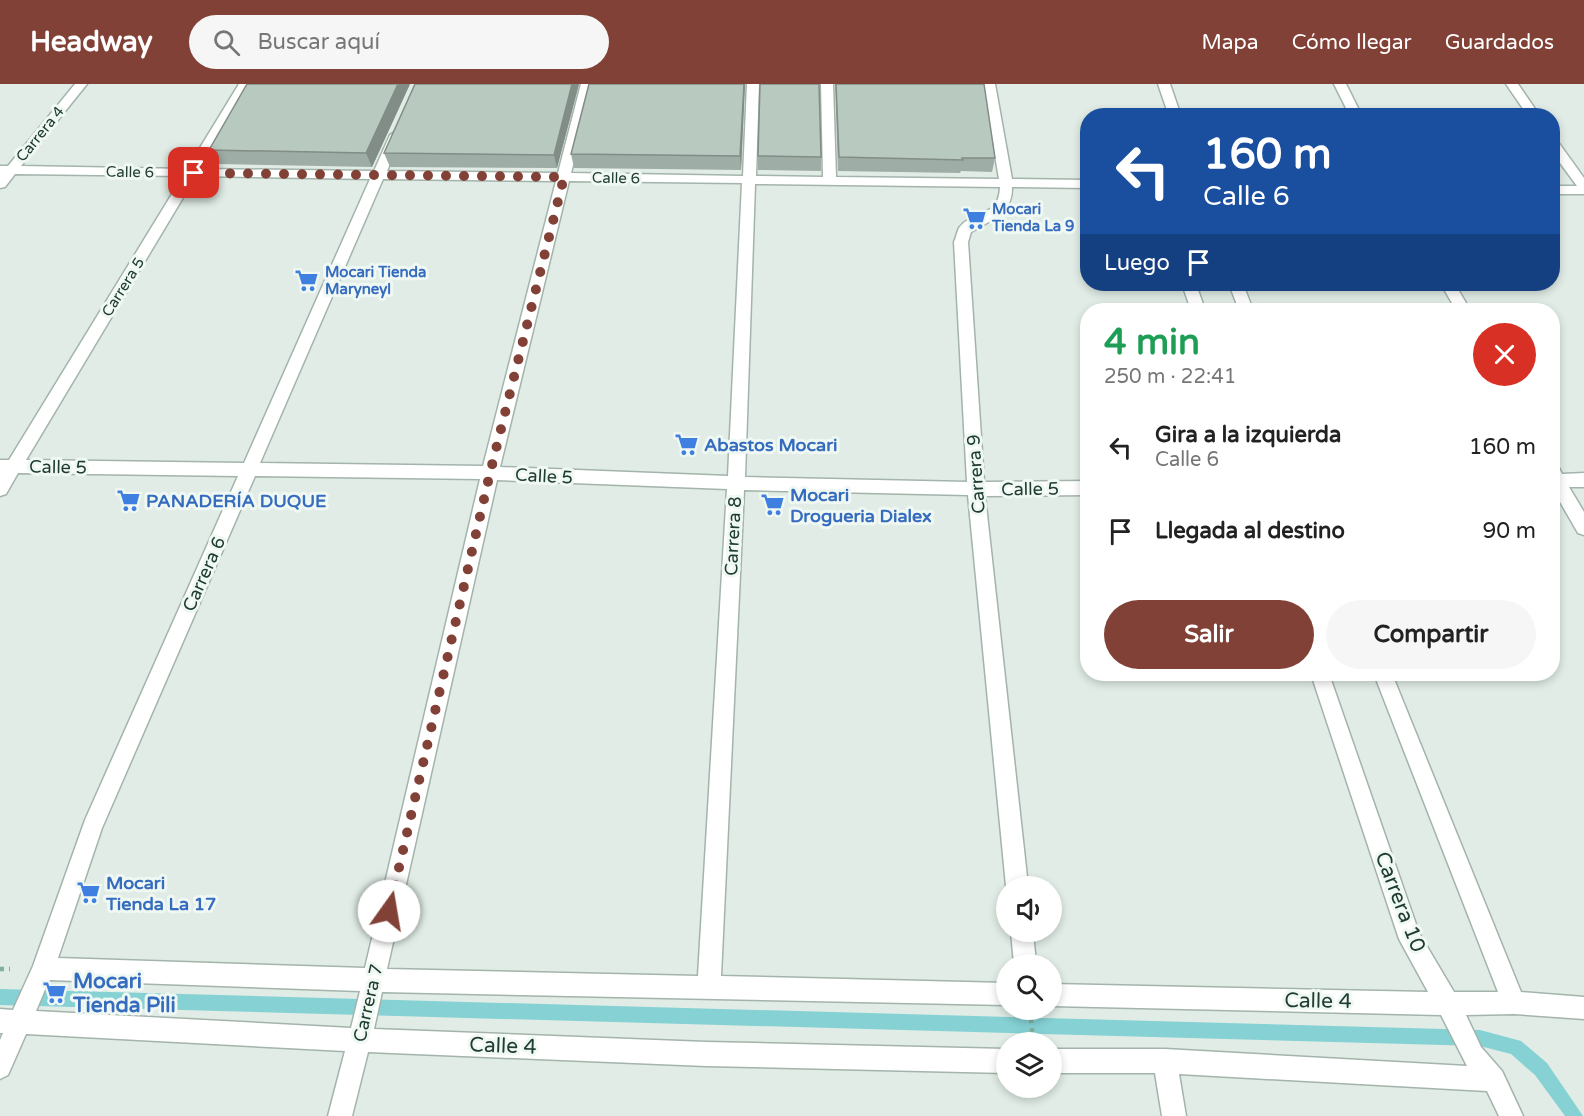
<!DOCTYPE html>
<html lang="es">
<meta charset="utf-8">
<style>
:root{--surface:#fff;--page:#f6f6f6;--text:#222;--muted:#767676;--accent:#824137}
body{margin:0;font-family:"Varela Round",sans-serif;background:var(--page);color:var(--text);height:100vh;display:flex;flex-direction:column;font-size:22px;white-space:nowrap}
*{box-sizing:border-box;margin:0}
p{font-size:20px;color:var(--muted)}
.icon{flex:none;width:33px;height:33px;fill:none;stroke:currentColor;stroke-width:2;stroke-linecap:round;stroke-linejoin:round}
.map{position:relative;flex:1;overflow:hidden}
.sheet{position:absolute;left:1080px;top:219px;width:480px;height:378px;display:flex;flex-direction:column;background:var(--surface);border-radius:24px;box-shadow:0 3px 9px #0003}
.sheet>*{flex:none}
.guide{position:absolute;left:1080px;top:24px;width:480px;height:183px;border-radius:24px;box-shadow:0 3px 9px #0003;background:#1a4fa0;color:#fff;overflow:hidden}
.tools{position:absolute;left:996px;top:792px;display:grid;gap:12px}
.tools a{display:grid;place-items:center;width:66px;height:66px;border-radius:50%;background:var(--surface);box-shadow:0 3px 9px #0003;font-size:30px}
.pin{position:absolute;display:grid;place-items:center;width:51px;height:51px;color:#fff;margin:-26px;border-radius:12px;box-shadow:0 3px 9px #0006}
.me{position:absolute;width:66px;margin:-33px;rotate:13deg;stroke-linejoin:round;filter:drop-shadow(0 0 4px #0008)}
.turn{display:flex;align-items:center;gap:21px;height:126px;padding:0 24px;font-size:27px}
.turn .icon{width:78px;height:78px;stroke-width:2.5}
.turn b{display:block;font-size:42px;line-height:51px}
.then{display:flex;align-items:center;height:57px;padding:0 24px;background:#0003;gap:12px;font-size:22px}
.round{display:grid;place-items:center;flex:none;width:63px;height:63px;border-radius:32px;background:var(--page)}
.headline{display:flex;align-items:center;justify-content:space-between;height:102px;padding:0 24px}
h1{font-size:36px;font-weight:700;line-height:45px;color:#1e9e55}
.action{display:flex;gap:12px;margin-top:auto;padding:12px 24px}
.action a{flex:1;height:69px;border-radius:36px;background:var(--accent);color:#fff;font-size:24px;font-weight:700;line-height:69px;text-align:center}
.action a+a{background:var(--page);color:var(--text)}
ul{padding:0;list-style:none}
li{display:flex;align-items:center;gap:18px;height:84px;padding:0 24px}
li div{flex:1}
li b{display:block;font-size:22px}
li em{font-style:normal}
header{display:flex;align-items:center;gap:36px;box-sizing:border-box;height:84px;padding:0 30px;background:var(--accent);color:#fff}
header strong{font-size:28px}
nav{display:flex;gap:33px;margin-inline-start:auto;font-size:21px}
.search{width:420px;height:54px;background:var(--page);display:flex;align-items:center;gap:15px;box-sizing:border-box;padding:0 21px;border-radius:33px;color:var(--muted);font-size:22px}
.map>svg:first-child{display:block}
.lines{fill:none;stroke-linecap:round;stroke-linejoin:round}
.stream{fill:#85d1d4;fill-rule:evenodd}
.minor-casing{stroke:#a3b4ab;stroke-width:3}
.path{stroke:#7fb19b;stroke-width:4.5;stroke-dasharray:4 5;stroke-linecap:butt}
.minor{fill:#fff;fill-rule:evenodd}
.wall{fill:#9eada5}
.shaded-wall{fill:#818d86}
.building{fill:#b8c9c0;stroke:#818d86;stroke-width:1.5}
.route{stroke:#824137;stroke-width:10;stroke-dasharray:0 18}
.labels{text-anchor:middle;dominant-baseline:central;stroke-width:6;stroke-linejoin:round;paint-order:stroke}
.far-street-label{font-size:15px;fill:#203d31;stroke:#f0f8f3}
.far-shop-label{font-size:15px;font-weight:bold;fill:#366cbe;stroke:#f0f8f3;text-anchor:start}
.shop-label{font-size:18px;font-weight:bold;fill:#366cbe;stroke:#f0f8f3;text-anchor:start}
.street-label{font-size:18px;fill:#203d31;stroke:#f0f8f3}
.near-street-label{font-size:21px;fill:#203d31;stroke:#f0f8f3}
.near-shop-label{font-size:21px;font-weight:bold;fill:#366cbe;stroke:#f0f8f3;text-anchor:start}
</style>
<header>
<strong>Headway</strong>
<div class="search"><svg class="icon" aria-label="search" viewBox="0 0 24 24"><circle cx="10" cy="10" r="6"/><path d="M15 15l6 6"/></svg>Buscar aquí</div>
<nav><a>Mapa</a><a>Cómo llegar</a><a>Guardados</a></nav>
</header>
<div class="map">
<svg width="1584" height="1032" viewBox="0 0 1584 1032">
<rect width="100%" height="100%" fill="#e0ece5"/>
<g class="lines">
<path class="stream" d="M 0,905 L 1480,946 L 1521,957 L 1547,979 L 1583,1032 L 1565,1032 L 1535,991 L 1511,970 L 1480,962 L 0,921 Z"/>
<defs>
<path id="minor" d="M 75,0 L 87,0 L 21,82 L 187,85 L 239,0 L 251,0 L 200,85 L 374,87 L 390,51 L 396,47 L 402,51 L 387,87 L 558,89 L 581,0 L 593,0 L 571,89 L 743,92 L 747,0 L 759,0 L 756,92 L 823,93 L 821,0 L 833,0 L 836,93 L 999,95 L 983,0 L 995,0 L 1012,95 L 1088,96 L 1088,104 L 1012,103 C 1013,129 991,136 971,148 L 968,158 L 984,398 L 1088,397 L 1088,411 L 985,412 L 1028,802 L 1006,802 L 968,411 L 744,406 L 721,892 L 1006,899 L 1006,921 L 382,908 L 374,945 L 706,958 L 1006,965 L 1006,989 L 706,982 L 368,968 L 352,1032 L 328,1032 L 345,967 L 26,950 L 8,991 L 0,995 L 0,956 L 3,949 L 0,949 L 0,925 L 13,926 L 33,882 L 85,736 L 238,392 L 18,389 L 6,410 L 0,412 L 0,376 L 9,376 L 183,92 L 15,90 L 5,103 L 0,104 L 0,82 L 8,82 ZM 196,92 L 370,95 L 244,379 L 26,376 ZM 383,95 L 556,97 L 483,382 L 260,379 ZM 569,97 L 742,99 L 728,392 L 500,383 ZM 755,100 L 1000,103 C 999,135 973,125 959,144 C 957,148 956,154 954,158 L 967,398 L 745,393 ZM 255,392 L 480,395 L 365,884 L 58,874 L 102,744 ZM 497,396 L 727,405 L 698,892 L 387,885 ZM 49,896 L 360,907 L 351,944 L 36,927 Z
M 1158,0 L 1170,0 L 1181,32 L 1169,32 Z
M 1334,0 L 1346,0 L 1362,32 L 1350,32 Z
M 1506,0 L 1518,0 L 1540,32 L 1528,32 Z
M 1552,54 L 1556,55 L 1584,94 L 1584,110 L 1552,110 L 1552,102 L 1577,102 L 1552,68 Z
M 1182,200 L 1196,200 L 1205,226 L 1191,226 Z
M 1229,200 L 1243,200 L 1253,226 L 1239,226 Z
M 1441,200 L 1455,200 L 1470,226 L 1456,226 Z
M 1552,381 L 1558,382 L 1562,390 L 1584,389 L 1584,403 L 1569,403 L 1584,428 L 1584,451 L 1578,449 L 1552,404 Z
M 1311,590 L 1329,590 L 1419,849 L 1454,908 L 1498,908 L 1374,590 L 1392,590 L 1521,908 L 1584,913 L 1584,935 L 1514,930 L 1466,931 L 1481,963 L 1502,987 L 1523,1032 L 1499,1032 L 1487,1007 L 1179,990 L 1186,1032 L 1162,1032 L 1155,989 L 1052,989 L 1052,965 L 1165,965 L 1467,982 L 1441,931 L 1052,922 L 1052,900 L 1428,908 L 1399,855 Z
M 1011,848 L 1033,848 L 1036,880 L 1014,880 Z"/>
</defs>
<use href="#minor" class="minor-casing"/>
<path class="path" d="M 0,885 L 10,885
M 1030,926 L 1033,955"/>
<use href="#minor" class="minor"/>
</g>
<path class="wall" d="M 247,0 L 410,0 L 372,83 L 218,80 L 209,66 Z
M 579,0 L 557,84 L 390,83 L 384,69 Z
M 589,0 L 745,0 L 741,86 L 574,84 L 571,70 Z
M 835,0 L 984,0 L 995,74 L 992,88 L 961,87 L 960,89 L 838,87 Z
M 758,72 L 821,73 L 821,87 L 758,86 Z"/>
<path class="shaded-wall" d="M 398,0 L 410,0 L 372,83 L 366,69 Z
M 572,0 L 579,0 L 557,84 L 554,71 Z
M 744,0 L 745,0 L 741,86 L 740,72 Z"/>
<path class="building" d="M 247,0 L 398,0 L 366,69 L 209,66 Z
M 415,0 L 572,0 L 554,71 L 384,69 Z
M 589,0 L 744,0 L 740,72 L 571,70 Z
M 760,0 L 819,0 L 821,73 L 758,72 Z
M 836,0 L 984,0 L 995,74 L 962,74 L 963,76 L 839,73 Z"/>
<g class="lines">
<path class="route" d="M 194,89 L 564,93 L 490,389 L 389,827"/>
</g>
<defs>
<symbol id="supermarket-bare" viewBox="-9 -9 18 18"><path d="M-6-5.5h2.5l.6 2H6L4.5 2H-2.5L-4.4-4H-6ZM-1.5 3.2a1.3 1.3 0 1 0 .1 0ZM3 3.2a1.3 1.3 0 1 0 .1 0Z" fill="#3f7fe0" stroke="#f0f8f3" stroke-width="2.5" paint-order="stroke"/></symbol>
</defs>
<g fill-rule="evenodd">
<use href="#supermarket-bare" x="958" y="118" width="33" height="33"/>
<use href="#supermarket-bare" x="290" y="180" width="33" height="33"/>
<use href="#supermarket-bare" x="670" y="344" width="33" height="33"/>
<use href="#supermarket-bare" x="112" y="400" width="33" height="33"/>
<use href="#supermarket-bare" x="756" y="404" width="33" height="33"/>
<use href="#supermarket-bare" x="72" y="792" width="33" height="33"/>
<use href="#supermarket-bare" x="38" y="892" width="33" height="33"/>
</g>
<g class="labels">
<g class="far-street-label">
<text transform="translate(40 50) rotate(-51)">Carrera 4</text>
<text transform="translate(130 88) rotate(1)">Calle 6</text>
<text transform="translate(616 94) rotate(1)">Calle 6</text>
<text transform="translate(123 203) rotate(-58)">Carrera 5</text>
</g>
<g class="far-shop-label">
<text x="992" y="125">Mocari<tspan x="992" dy="17">Tienda La 9</tspan></text>
<text x="325" y="188">Mocari Tienda<tspan x="325" dy="17">Maryneyl</tspan></text>
</g>
<g class="shop-label">
<text x="704" y="361">Abastos Mocari</text>
<text x="790" y="411">Mocari<tspan x="790" dy="21">Drogueria Dialex</tspan></text>
<text x="146" y="417">PANADERÍA DUQUE</text>
<text x="106" y="799">Mocari<tspan x="106" dy="21">Tienda La 17</tspan></text>
</g>
<g class="street-label">
<text transform="translate(58 383) rotate(1)">Calle 5</text>
<text transform="translate(976 390) rotate(-94)">Carrera 9</text>
<text transform="translate(544 392) rotate(3)">Calle 5</text>
<text transform="translate(1030 405) rotate(-1)">Calle 5</text>
<text transform="translate(733 452) rotate(-87)">Carrera 8</text>
<text transform="translate(204 490) rotate(-66)">Carrera 6</text>
<text transform="translate(368 919) rotate(-77)">Carrera 7</text>
</g>
<g class="near-street-label">
<text transform="translate(1400 818) rotate(69)">Carrera 10</text>
<text transform="translate(1318 917) rotate(1)">Calle 4</text>
<text transform="translate(503 962) rotate(2)">Calle 4</text>
</g>
<g class="near-shop-label">
<text x="73" y="897">Mocari<tspan x="73" dy="24">Tienda Pili</tspan></text>
</g>
</g>
</svg>
<div class="tools">
<a><svg class="icon" aria-label="sound" viewBox="0 0 24 24"><path d="M4 9h4l5-4v14l-5-4H4zM17 9q2 3 0 6"/></svg></a>
<a><svg class="icon" aria-label="search" viewBox="0 0 24 24"><circle cx="10" cy="10" r="6"/><path d="M15 15l6 6"/></svg></a>
<a><svg class="icon" aria-label="layers" viewBox="0 0 24 24"><path d="M12 4l9 5-9 5-9-5zM3 14l9 5 9-5"/></svg></a>
</div>
<div class="pin" style="left:194px;top:89px;background:#d93025"><svg class="icon" aria-label="arrive" viewBox="0 0 24 24"><path d="M6 21V4h12l-3 4 3 4H6"/></svg></div>
<svg class="me" style="left:389px;top:827px" viewBox="-20 -20 40 40"><circle r="19" fill="#fff"/><path d="M0-13L10 11 0 6-10 11z" fill="#824137"/></svg>
<div class="guide">
<div class="turn"><svg class="icon" aria-label="left" viewBox="0 0 24 24"><path d="M17 20v-9H6M10 6l-5 5 5 5"/></svg><div><b>160 m</b>Calle 6</div></div>
<div class="then">Luego<svg class="icon" aria-label="arrive" viewBox="0 0 24 24"><path d="M6 21V4h12l-3 4 3 4H6"/></svg></div>
</div>
<section class="sheet">
<div class="headline"><div><h1>4 min</h1><p>250 m · 22:41</p></div><a class="round" style="background:#d93025;color:#fff"><svg class="icon" aria-label="close" viewBox="0 0 24 24"><path d="M6 6l12 12M18 6L6 18"/></svg></a></div>
<ul>
<li><svg class="icon" aria-label="left" viewBox="0 0 24 24"><path d="M17 20v-9H6M10 6l-5 5 5 5"/></svg><div><b>Gira a la izquierda</b><p>Calle 6</p></div><em>160 m</em></li>
<li><svg class="icon" aria-label="arrive" viewBox="0 0 24 24"><path d="M6 21V4h12l-3 4 3 4H6"/></svg><div><b>Llegada al destino</b></div><em>90 m</em></li>
</ul>
<div class="action"><a>Salir</a><a>Compartir</a></div>
</section>
</div>
